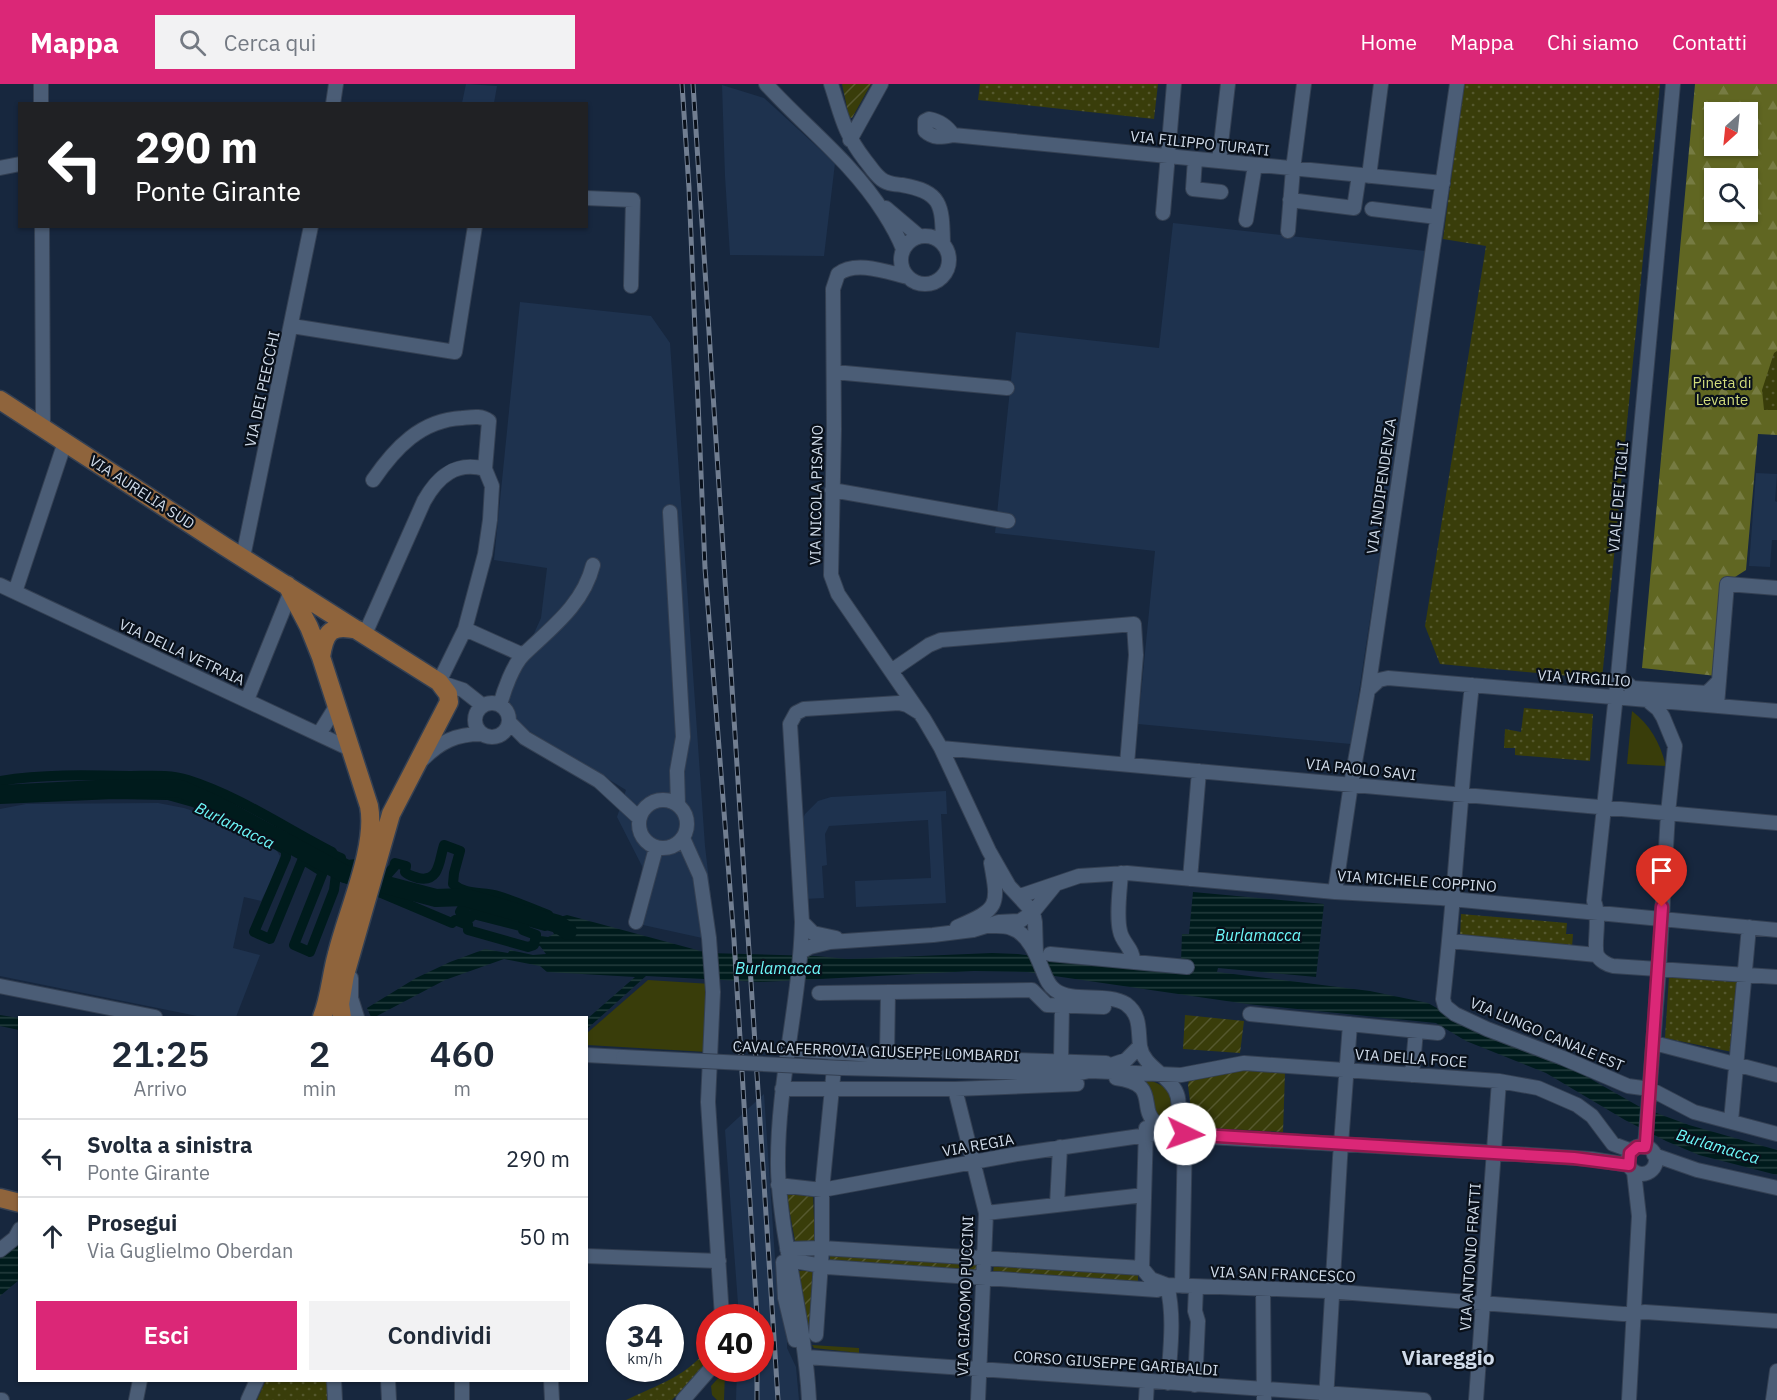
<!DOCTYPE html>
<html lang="it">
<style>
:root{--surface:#fff;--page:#f2f2f3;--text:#1f2937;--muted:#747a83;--line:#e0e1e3;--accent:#db2777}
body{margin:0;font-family:"IBM Plex Sans",sans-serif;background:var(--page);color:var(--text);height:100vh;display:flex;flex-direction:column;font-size:22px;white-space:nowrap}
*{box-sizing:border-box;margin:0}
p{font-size:20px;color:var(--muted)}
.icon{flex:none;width:33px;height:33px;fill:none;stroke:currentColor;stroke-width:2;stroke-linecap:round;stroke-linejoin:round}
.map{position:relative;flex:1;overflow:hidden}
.side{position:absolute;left:18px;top:932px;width:570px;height:366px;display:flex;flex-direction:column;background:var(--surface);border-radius:0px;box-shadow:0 2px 4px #0004}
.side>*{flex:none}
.guide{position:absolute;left:18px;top:18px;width:570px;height:126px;border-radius:0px;box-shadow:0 2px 4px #0004;background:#202124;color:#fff;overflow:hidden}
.needle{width:39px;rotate:207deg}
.fabs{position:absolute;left:1704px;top:18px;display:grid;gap:12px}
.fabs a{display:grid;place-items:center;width:54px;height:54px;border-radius:0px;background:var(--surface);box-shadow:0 2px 4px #0004;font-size:30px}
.speed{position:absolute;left:606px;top:1220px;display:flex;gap:12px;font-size:30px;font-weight:700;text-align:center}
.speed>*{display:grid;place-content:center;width:78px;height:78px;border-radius:50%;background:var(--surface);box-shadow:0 2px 4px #0004;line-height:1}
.speed small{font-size:15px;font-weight:400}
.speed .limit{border:9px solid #d22;background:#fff;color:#111}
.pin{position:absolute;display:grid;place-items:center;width:51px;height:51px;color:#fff;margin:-62px -26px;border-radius:50% 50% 50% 0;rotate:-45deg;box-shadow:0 0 6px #0007}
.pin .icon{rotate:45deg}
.me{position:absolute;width:66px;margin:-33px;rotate:93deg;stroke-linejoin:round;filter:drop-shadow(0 0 4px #0008)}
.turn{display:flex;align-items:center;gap:21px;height:126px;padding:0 18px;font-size:27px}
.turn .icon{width:78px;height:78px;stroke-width:2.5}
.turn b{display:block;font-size:42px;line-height:51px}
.eta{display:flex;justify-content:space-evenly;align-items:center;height:102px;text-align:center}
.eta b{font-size:36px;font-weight:600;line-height:42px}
.button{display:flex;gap:12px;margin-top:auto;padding:12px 18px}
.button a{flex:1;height:69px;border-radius:0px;background:var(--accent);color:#fff;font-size:24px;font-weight:600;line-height:69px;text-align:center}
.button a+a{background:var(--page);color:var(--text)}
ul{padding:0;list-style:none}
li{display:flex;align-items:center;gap:18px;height:78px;padding:0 18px;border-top:2px solid var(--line)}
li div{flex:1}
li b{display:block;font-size:22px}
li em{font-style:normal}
header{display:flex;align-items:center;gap:36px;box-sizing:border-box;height:84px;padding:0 30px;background:var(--accent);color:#fff}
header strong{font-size:28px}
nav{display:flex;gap:33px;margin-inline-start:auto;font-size:21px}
.search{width:420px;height:54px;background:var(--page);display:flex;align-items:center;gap:15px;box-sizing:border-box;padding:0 21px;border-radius:0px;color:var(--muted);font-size:22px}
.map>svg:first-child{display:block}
.built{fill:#1e324e}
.grass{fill:#393d0a}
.forest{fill:url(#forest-firs);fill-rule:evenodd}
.park{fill:url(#park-dots)}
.garden{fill:url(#garden-furrows)}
.water{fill:url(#water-rules)}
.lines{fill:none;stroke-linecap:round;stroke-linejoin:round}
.canal{stroke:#001b1c;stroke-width:10}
.river{stroke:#001b1c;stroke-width:18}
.minor-casing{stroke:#344053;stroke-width:16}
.major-casing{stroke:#344053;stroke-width:21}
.minor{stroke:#4b5d76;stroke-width:14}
.major{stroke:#8f643c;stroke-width:18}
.rail-casing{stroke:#717e91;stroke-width:5}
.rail{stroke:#09101a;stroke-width:3;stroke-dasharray:9;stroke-linecap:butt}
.minor-bridge-casing{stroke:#344053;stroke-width:16;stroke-linecap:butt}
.minor-bridge{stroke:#4b5d76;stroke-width:14}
.route-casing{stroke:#8e194d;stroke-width:15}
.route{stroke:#db2777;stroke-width:10}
.labels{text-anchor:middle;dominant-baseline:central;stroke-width:4.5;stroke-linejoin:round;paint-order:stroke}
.street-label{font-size:15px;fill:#d0dbe9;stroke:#09101a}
.park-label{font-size:15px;fill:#d1dc7c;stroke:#09101a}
.water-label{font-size:16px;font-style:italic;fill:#6ffbfd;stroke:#09101a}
.district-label{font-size:21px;font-weight:bold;fill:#d0dbe9;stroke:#09101a}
</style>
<header>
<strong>Mappa</strong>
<div class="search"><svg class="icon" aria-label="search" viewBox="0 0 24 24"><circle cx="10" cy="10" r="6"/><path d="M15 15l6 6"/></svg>Cerca qui</div>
<nav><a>Home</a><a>Mappa</a><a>Chi siamo</a><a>Contatti</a></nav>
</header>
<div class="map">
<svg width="1777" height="1316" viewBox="0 0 1777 1316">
<defs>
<pattern id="forest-firs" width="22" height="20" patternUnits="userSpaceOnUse" patternTransform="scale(1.5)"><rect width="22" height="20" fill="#606622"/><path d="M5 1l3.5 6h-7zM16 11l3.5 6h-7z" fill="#767b42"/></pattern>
<pattern id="park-dots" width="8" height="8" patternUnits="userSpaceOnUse" patternTransform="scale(1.5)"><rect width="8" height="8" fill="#393d0a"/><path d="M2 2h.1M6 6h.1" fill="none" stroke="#55582e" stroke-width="1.8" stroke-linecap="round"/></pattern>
<pattern id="garden-furrows" width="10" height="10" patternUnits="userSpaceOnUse" patternTransform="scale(1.5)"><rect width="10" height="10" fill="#393d0a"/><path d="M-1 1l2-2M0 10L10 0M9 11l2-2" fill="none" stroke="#55582e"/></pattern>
<pattern id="water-rules" width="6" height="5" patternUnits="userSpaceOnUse" patternTransform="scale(1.5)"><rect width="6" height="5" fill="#001b1c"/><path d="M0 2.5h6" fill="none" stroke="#243c3d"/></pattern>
</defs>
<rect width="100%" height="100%" fill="#17273e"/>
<path class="built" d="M 466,0 L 497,2 L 494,19 L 462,19 Z
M 722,1 L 764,14 L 835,79 L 824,172 L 730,171 L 725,92 Z
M 1173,139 L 1426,167 L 1351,660 L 1138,640 L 1155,467 L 995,449 L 1016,248 L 1159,264 Z
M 520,218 L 651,232 L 670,259 L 705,762 L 716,857 L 634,839 L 643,784 L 617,733 L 626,706 L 524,644 L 514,635 L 507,609 L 541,534 L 547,484 L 494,476 Z
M 1756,389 L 1777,390 L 1775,417 L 1777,418 L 1777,456 L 1772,456 L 1770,483 L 1749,482 Z
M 946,707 L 947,730 L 941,730 L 946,819 L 856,823 L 855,797 L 931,794 L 928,736 L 829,742 L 825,750 L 827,781 L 822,782 L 824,814 L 804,815 L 801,738 L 805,730 L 818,717 L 831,713 Z
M 158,719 L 184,724 L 217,735 L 274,762 L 280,772 L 278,784 L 261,817 L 244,813 L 233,864 L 260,871 L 236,933 L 202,933 L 0,892 L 0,725 L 26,720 Z
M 764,1010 L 778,1219 L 787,1245 L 787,1264 L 796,1283 L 799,1316 L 736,1316 L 737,1284 L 760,1284 L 760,1233 L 739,1233 L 725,1046 Z"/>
<path class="grass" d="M 1632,627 C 1651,642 1660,659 1666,682 L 1627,680 Z
M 648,896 L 711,900 L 707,968 L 587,961 L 586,950 Z
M 1143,994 C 1167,1002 1175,1006 1171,1034 L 1157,1034 L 1151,1010 L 1141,996 Z
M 812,1261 L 859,1264 L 859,1269 L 814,1264 Z
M 723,1289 L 725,1289 L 724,1316 L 717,1316 L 712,1311 L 711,1302 Z"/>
<path class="forest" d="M 1695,0 L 1777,0 L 1777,351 L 1758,350 L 1746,486 L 1735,493 L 1726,593 L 1642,584 ZM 1714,28 L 1748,28 L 1748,62 L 1714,62 ZM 1714,94 L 1748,94 L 1748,128 L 1714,128 Z"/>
<path class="park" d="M 980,0 L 1158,0 L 1154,35 L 978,16 Z
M 1464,0 L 1660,0 L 1602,595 L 1440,580 L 1425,542 L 1486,162 L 1443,155 Z
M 1777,267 L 1777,326 L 1764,326 L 1762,306 L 1774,269 Z
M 1524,624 L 1593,630 L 1590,677 L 1515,671 L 1515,664 L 1504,664 L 1505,645 L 1521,648 Z
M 1461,830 L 1567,839 L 1566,850 L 1573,850 L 1572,863 L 1460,854 Z
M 1669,893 L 1737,898 L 1732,968 L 1665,954 Z
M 709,1261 C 710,1281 685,1303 672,1316 L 626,1316 C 655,1302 693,1290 709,1261 Z
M 266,1296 L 330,1296 L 330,1316 L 257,1316 Z"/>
<path class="garden" d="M 842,0 L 871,0 L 852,34 L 849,33 Z
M 1185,931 L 1244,937 L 1240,969 L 1183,965 Z
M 1248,985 L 1285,988 L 1283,1048 L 1193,1043 L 1188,1001 L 1189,997 Z
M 786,1108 L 813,1110 L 815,1160 L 801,1160 L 795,1157 Z
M 830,1170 L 979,1178 L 978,1188 L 830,1180 Z
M 994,1180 L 1138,1189 L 1138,1198 L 993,1189 Z
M 813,1186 L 810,1252 L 807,1252 L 798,1187 Z"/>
<path class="water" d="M 1193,808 L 1324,820 L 1316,893 L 1218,884 L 1217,888 L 1370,907 L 1428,919 L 1449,931 L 1559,977 L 1640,1023 L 1689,1041 L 1777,1066 L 1777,1091 L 1699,1071 L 1666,1057 L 1625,1036 L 1546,989 L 1466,957 L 1436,939 L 1247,920 L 1027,888 L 974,887 L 761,898 L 646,892 L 587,945 L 587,935 L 635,893 L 547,888 L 540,882 L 504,875 L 445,896 L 375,933 L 371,933 L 367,924 L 416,894 L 450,878 L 485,865 L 508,869 L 510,866 L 533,871 L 546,870 L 540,862 L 534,861 L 536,851 L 548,853 L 554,850 L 551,844 L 545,842 L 548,831 L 560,833 L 567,831 L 708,869 L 816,872 L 848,875 L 992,869 L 1018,870 L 1077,878 L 1181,878 L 1182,850 L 1189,850 Z
M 0,931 L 19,934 L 19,946 L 0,942 Z
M 19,1159 L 19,1196 L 0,1212 L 0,1175 Z"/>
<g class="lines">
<path class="canal" d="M 0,697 C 42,690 86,691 129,692 C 148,692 169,690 188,696 C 239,712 285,744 332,768 L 334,771 L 341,774 L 341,777 L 348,781 L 357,780 L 386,792 L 394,783 L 395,779 L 406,782 L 405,788 C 409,792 413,792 418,794 C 440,799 439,776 444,761 L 460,767 L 454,789 L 453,800 C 467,812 482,807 498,812 C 515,817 532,825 548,831 L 545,842 L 475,822 L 464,821 L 460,828 L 471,833 L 473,830 L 524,843 L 523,846 L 536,851 L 534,861 L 528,863 L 468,846 L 468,841 L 455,836 L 452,839 L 336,790 L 334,806 L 310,868 L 294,861 L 323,788 L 307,778 L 302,777 L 270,855 L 254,848 L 286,773 L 286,766 L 214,727 L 193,718 L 168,711 L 114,710 L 0,715"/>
<path class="river" d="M 0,710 L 117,704 L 181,705 L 215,720 L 345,790 L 436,814 L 464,813 L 558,840 L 568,847"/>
<defs>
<path id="minor" d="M 41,0 L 41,20
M 766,0 C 806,44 851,77 884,129 C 891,140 898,152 903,165
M 831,0 C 842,33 843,47 865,76 C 870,82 874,89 880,94 C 886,100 894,100 902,101 C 943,108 942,122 943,160
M 1673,0 L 1618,592 L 1594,817 C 1601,835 1593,860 1597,871 C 1600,877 1608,881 1613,882 L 1777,893
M 333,20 L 336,0
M 953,51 C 947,42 940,37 929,35 L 925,37 L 925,47 C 934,55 942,53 953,51 L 1443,99
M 850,56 L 881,0
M 1195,75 L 1193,105 L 1221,108
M 1219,77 L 1228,0
M 0,84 L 20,80
M 1369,92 L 1381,0
M 586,114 L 633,116 L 631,202
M 1290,116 L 1354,124 L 1359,91
M 886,124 L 919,152
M 1372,125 L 1437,133
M 1163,129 L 1174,0
M 1246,136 L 1255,81
M 42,142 L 43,343
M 1288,147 L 1293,85 L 1304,0
M901 176a24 24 0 1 1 48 0a24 24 0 1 1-48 0Z
M 908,193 C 887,188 856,176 838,190 L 833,205 L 834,345 L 831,491 L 838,510 L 924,635 L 941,664 L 989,767 L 1009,802 L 1033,828 L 1035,838 L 1036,870
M 292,242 L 455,268 L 475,142
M 834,288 L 1007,304
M 373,396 C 395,364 421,336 462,334 C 472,333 481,331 489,337 L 485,385
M 832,406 L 1008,437
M 670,428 L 683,653 L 677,687 L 678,721
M 243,473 L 311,142
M 0,501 L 350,665
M 15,508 L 65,358
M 465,545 L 523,571
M 365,550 L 424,417 C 438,392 456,377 485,385
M 891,587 L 929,561 L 941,556 L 1134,540 L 1136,571 L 1127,680
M 1618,592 L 1658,625 L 1663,633 L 1675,662 L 1668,729 L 1659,884 L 1645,1063
M 1472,601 C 1460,706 1455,811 1443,915 L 1445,922 L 1455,930 L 1487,945 L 1563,974 L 1628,1002 L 1650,1005 L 1694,1028 L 1777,1050
M 1632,604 L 1707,609 L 1718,598
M 1368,606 L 1379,596 L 1388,594 L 1777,627
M 247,616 L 291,507
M475 636a17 17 0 1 1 34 0a17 17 0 1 1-34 0Z
M 482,621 L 463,606 L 439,598 L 465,545 L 485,470 L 490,436 L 492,402 L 485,385
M 500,621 C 504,606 513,581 523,571 C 551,544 583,521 593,481
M 1717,621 L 1727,500 L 1777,504
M 509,638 L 525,654 L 599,697 L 639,734
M 319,650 L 337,621
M 941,664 L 1777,739
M 423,675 C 440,658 456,650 481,650
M639 740a24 24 0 1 1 48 0a24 24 0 1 1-48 0Z
M 683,754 L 700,792 L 709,854 L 713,908 L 708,1018 L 722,1233
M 1121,789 C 1120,805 1116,831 1120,847 C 1122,859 1134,865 1133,878
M 1190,795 L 1199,687
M 1335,808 L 1351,700 L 1368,606 L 1457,0
M 1020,812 L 1079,792 L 1127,789 L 1335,808 L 1441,814 L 1777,846
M 636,838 L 656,764
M 802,838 L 813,849 L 836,854
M 989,842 C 996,842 1004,841 1011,844 C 1028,849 1037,872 1043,887 C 1046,894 1048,901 1055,906 C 1072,919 1107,908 1126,920 C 1141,931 1138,946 1140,962 C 1144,990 1190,994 1176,1034 L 1167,1041 L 1156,1039 C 1137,1024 1161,1000 1116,994
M 957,843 C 999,825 999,822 991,779
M 1450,857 L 1597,871
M 801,868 L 810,863 L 830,858 L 933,851 L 973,846 L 999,838 L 1020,837 L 1033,828 L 1055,801
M 1050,870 L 1187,883
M 351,894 L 351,914 L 357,933
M 0,902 L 155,933
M 819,909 L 1032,906 L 1047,921 L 1104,923
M 1250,930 L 1438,949
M 1654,959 L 1777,991
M 789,965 L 887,972 L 1106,979
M 586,971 L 623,973
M 887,972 L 888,908
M 1061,977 L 1062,921
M 1105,983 L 1126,976 L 1140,962
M 842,984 L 1075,990 L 1090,987 L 1181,991 L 1244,979 L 1499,997 L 1538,1004 L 1577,1021 L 1592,1032 L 1613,1060 L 1632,1067
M 1412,991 L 1416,947
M 782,1005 L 955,1005 L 1077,1000
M 955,1005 L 986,1129 L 978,1316
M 1731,1037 L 1749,843
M 1146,1044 L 1142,1184 L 1151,1195 L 1167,1201 C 1175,1233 1170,1267 1168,1299
M 1177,1047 L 1185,1050 L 1182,1202
M1628 1076a14 14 0 1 1 28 0a14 14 0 1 1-28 0Z
M 1654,1071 L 1697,1086 L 1777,1104
M 778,1101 L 822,1106 L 1017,1070 L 1154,1050 L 1486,1068 L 1591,1075 L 1629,1081
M 1057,1121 L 1060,1063
M 986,1129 L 1144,1111
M 787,1165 L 822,1164 L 1142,1184
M 0,1166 L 15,1154 L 20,1145
M 586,1172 L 719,1177
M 789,1176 L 827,1183 L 1157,1206 L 1167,1201 L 1327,1207 L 1623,1230 L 1645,1228 L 1777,1237
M 783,1178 L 785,1214 L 795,1256
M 1263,1204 L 1264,1316
M 816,1251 L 822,1164 L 822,1106 L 835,974
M 806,1273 L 1424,1316
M 334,1296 L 335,1316
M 388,1296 L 389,1316
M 551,1296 L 552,1316
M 1195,1301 L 1198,1237 L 1195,1227 L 1196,1203
M 0,1316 L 2,1316
M 136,1316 L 140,1296
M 248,1316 L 257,1296
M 462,1316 L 462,1296
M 683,1316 L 711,1284
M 809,1316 C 806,1258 793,1202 784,1145 C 781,1124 778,1103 778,1082 C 777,1000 800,920 802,838 L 790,640 L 796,629 L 804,625 L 899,619 L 907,621 L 920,629
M 1146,1316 L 1147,1298
M 1326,1316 L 1340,1074 L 1350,940
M 1476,1316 L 1499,997
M 1629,1316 L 1639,1132 L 1634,1088
M 1773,1316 L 1777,1287"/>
<path id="major" d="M 0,316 L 224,462 L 439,598 L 448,610 L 449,618 L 391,730 L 345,891 L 340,920 L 342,933
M 287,501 L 309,543 L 321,573
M 322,933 C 330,913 331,891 337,870 C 347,828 377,763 369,722 L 321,573 C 325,547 331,540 358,546
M 0,1114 L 20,1119"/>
</defs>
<use href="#minor" class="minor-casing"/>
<use href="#major" class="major-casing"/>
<use href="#minor" class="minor"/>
<use href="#major" class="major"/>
<defs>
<path id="rail" d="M 682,0 L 689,104 L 705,484 L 734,856 L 757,1233
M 693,0 L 778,1316
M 757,1316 L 757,1284"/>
</defs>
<use href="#rail" class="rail-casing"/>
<use href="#rail" class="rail"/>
<defs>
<path id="minor-bridge" d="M 623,973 L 842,984"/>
</defs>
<use href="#minor-bridge" class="minor-bridge-casing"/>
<use href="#minor-bridge" class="minor-bridge"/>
</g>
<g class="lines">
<defs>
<path id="route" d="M 1185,1050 L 1574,1074 L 1629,1081 L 1630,1069 L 1637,1063 L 1645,1063 L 1646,1058 L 1662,823"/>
</defs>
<use href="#route" class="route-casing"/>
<use href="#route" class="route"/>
</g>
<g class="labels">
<g class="street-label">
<text transform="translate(1200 59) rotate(6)">VIA FILIPPO TURATI</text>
<text transform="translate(262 305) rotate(-78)">VIA DEI PEECCHI</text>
<text transform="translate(1381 402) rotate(-82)">VIA INDIPENDENZA</text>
<text transform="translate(142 408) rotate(33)">VIA AURELIA SUD</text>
<text transform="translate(816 411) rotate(-89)">VIA NICOLA PISANO</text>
<text transform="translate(1618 413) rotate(-85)">VIALE DEI TIGLI</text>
<text transform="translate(182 568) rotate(25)">VIA DELLA VETRAIA</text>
<text transform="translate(1584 594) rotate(4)">VIA VIRGILIO</text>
<text transform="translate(1361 685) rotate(6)">VIA PAOLO SAVI</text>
<text transform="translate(1417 797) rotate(4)">VIA MICHELE COPPINO</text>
<text transform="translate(1547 950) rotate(23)">VIA LUNGO CANALE EST</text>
<text transform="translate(876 967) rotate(2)">CAVALCAFERROVIA GIUSEPPE LOMBARDI</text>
<text transform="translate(1411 974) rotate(4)">VIA DELLA FOCE</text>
<text transform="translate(978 1061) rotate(-10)">VIA REGIA</text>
<text transform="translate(1470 1173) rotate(-86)">VIA ANTONIO FRATTI</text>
<text transform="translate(1283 1190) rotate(2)">VIA SAN FRANCESCO</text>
<text transform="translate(965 1212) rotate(-88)">VIA GIACOMO PUCCINI</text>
<text transform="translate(1116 1279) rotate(4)">CORSO GIUSEPPE GARIBALDI</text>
</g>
<g class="park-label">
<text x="1722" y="298">Pineta di<tspan x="1722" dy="17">Levante</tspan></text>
</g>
<g class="water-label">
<text transform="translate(235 741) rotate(26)">Burlamacca</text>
<text x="1258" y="851">Burlamacca</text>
<text x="778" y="884">Burlamacca</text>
<text transform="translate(1718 1062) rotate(17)">Burlamacca</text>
</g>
<g class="district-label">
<text x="1448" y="1273">Viareggio</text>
</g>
</g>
</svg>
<div class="fabs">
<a><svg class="needle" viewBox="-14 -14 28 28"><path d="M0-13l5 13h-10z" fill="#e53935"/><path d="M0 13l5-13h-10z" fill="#747a83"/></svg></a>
<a><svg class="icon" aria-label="search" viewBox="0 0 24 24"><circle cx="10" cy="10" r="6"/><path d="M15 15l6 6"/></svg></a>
</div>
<div class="speed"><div>34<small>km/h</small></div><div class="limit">40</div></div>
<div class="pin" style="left:1662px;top:823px;background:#d93025"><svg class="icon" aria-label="arrive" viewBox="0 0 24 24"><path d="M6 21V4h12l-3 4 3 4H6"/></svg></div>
<svg class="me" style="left:1185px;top:1050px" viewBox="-20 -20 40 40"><circle r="19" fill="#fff"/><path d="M0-13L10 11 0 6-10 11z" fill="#db2777"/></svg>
<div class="guide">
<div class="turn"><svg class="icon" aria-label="left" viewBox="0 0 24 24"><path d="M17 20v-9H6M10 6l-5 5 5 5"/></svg><div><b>290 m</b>Ponte Girante</div></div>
</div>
<section class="side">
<div class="eta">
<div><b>21:25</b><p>Arrivo</p></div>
<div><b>2</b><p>min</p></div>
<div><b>460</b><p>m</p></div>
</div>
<ul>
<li><svg class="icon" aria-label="left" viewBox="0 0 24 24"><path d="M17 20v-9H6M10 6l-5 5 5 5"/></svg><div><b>Svolta a sinistra</b><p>Ponte Girante</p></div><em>290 m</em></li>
<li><svg class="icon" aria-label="ahead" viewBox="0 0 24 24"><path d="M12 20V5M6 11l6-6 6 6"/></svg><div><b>Prosegui</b><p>Via Guglielmo Oberdan</p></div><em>50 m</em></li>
</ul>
<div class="button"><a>Esci</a><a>Condividi</a></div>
</section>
</div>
